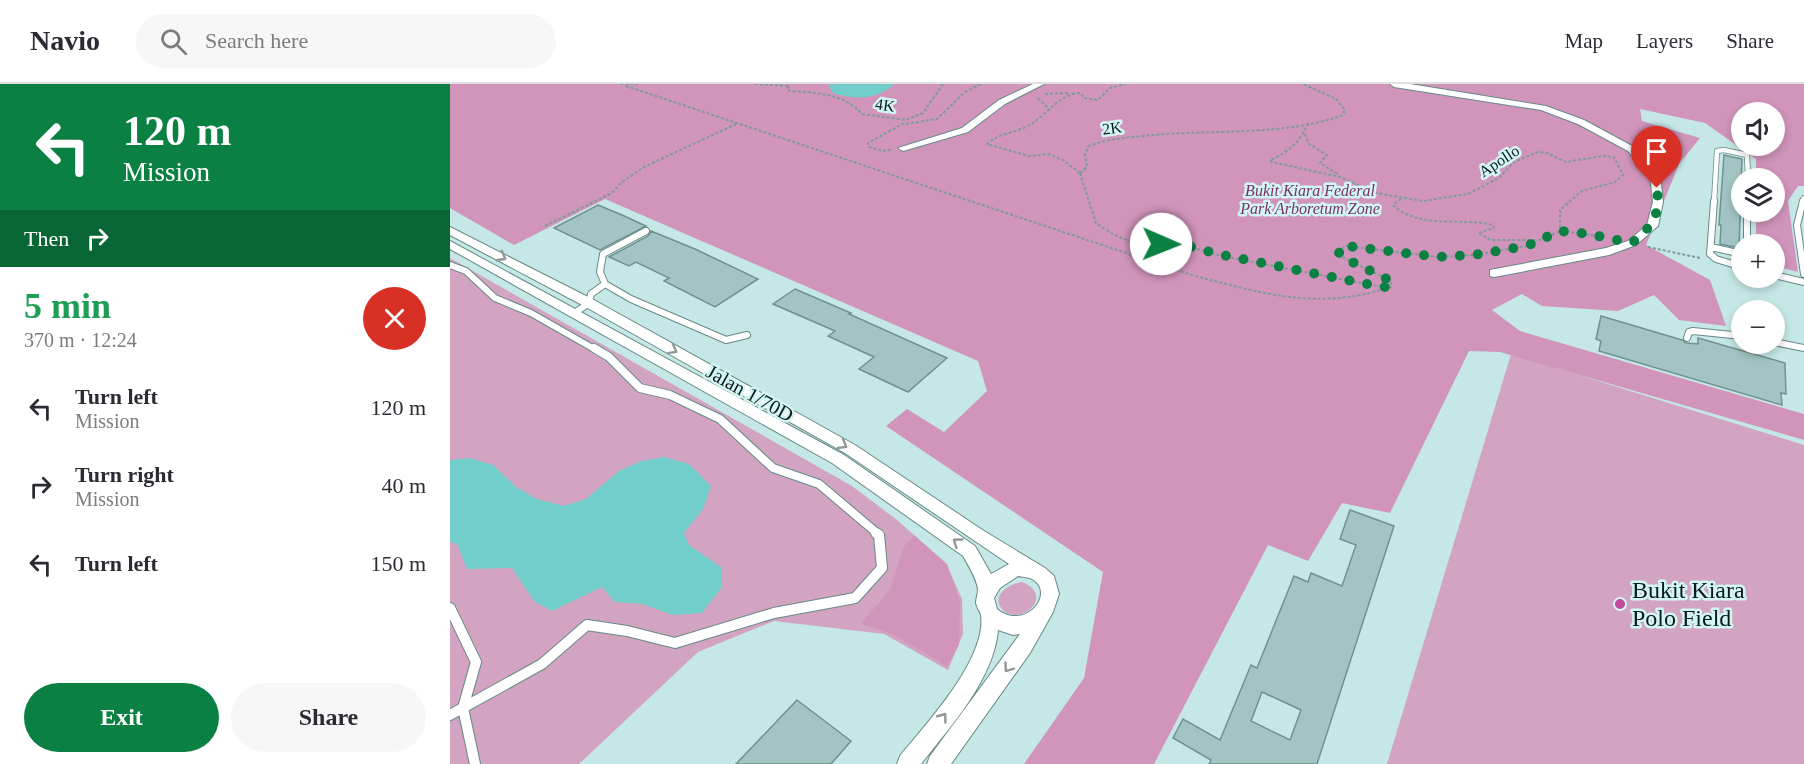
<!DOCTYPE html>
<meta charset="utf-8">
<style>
:root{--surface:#fff;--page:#f7f7f7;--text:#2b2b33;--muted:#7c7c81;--line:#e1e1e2;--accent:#0b8043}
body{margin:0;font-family:Georgia,serif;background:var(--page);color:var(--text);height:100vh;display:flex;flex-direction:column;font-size:22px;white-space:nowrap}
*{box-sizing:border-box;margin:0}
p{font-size:20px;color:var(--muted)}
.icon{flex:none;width:33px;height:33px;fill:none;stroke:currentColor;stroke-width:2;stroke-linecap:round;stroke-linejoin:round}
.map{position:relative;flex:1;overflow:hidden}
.side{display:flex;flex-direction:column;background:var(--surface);width:450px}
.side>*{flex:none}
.top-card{background:#0b8043;color:#fff;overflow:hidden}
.buttons{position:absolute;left:1281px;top:18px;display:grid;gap:12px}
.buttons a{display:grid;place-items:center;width:54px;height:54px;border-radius:50%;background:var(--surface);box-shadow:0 3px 9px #0003;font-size:30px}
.pin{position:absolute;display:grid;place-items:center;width:51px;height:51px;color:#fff;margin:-62px -26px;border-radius:50% 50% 50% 0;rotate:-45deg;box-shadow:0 0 6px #0007}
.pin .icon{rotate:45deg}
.me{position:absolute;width:66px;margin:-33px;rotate:91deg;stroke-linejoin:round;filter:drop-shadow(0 0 4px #0008)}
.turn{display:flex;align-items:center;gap:21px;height:126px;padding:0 24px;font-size:27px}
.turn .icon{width:78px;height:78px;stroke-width:2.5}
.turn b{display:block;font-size:42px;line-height:51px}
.then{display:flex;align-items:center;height:57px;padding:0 24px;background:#0003;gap:12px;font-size:22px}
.round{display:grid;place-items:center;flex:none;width:63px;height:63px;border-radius:32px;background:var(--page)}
.headline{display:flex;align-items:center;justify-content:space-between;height:102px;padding:0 24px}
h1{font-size:36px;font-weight:700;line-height:45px;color:#1e9e55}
.action{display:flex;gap:12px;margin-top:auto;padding:12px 24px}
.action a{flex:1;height:69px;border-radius:36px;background:var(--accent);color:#fff;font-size:24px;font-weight:700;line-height:69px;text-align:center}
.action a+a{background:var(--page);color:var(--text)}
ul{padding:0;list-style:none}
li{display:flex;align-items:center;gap:18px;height:78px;padding:0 24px}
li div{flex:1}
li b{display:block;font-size:22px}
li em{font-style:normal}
header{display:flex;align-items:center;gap:36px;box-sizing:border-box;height:84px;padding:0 30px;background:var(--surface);border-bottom:2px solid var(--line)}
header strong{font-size:28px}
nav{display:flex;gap:33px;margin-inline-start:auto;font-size:21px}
.search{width:420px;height:54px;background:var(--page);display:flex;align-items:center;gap:15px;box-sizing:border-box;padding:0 21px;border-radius:33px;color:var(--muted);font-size:22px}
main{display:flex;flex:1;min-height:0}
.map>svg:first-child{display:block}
.green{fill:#d2a4c1}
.forest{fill:#d194bb;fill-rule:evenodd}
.water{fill:#72ceca}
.building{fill:#a2c5c3;stroke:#70918f;stroke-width:1.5;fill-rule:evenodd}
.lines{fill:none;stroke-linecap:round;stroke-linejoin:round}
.lane-far3-casing{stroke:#678987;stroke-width:6}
.lane-far2-casing{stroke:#678987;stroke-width:8}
.lane-far1-casing{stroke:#678987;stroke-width:10}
.lane-casing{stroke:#678987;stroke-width:12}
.street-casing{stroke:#678987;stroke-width:2}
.path{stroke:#7f9a99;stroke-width:2;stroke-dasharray:3 2;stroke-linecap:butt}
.lane-far3{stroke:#fff;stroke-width:4.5}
.lane-far2{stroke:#fff;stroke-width:6}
.lane-far1{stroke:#fff;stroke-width:8}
.lane{stroke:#fff;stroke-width:10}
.street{fill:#fff;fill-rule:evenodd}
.oneway{stroke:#929898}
.route{stroke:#0b8043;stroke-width:10;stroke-dasharray:0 18}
.poi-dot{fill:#c1499e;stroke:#d2f6f3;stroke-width:2}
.labels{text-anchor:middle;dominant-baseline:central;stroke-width:5;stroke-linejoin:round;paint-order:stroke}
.far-street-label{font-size:16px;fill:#0d1a1a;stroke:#d2f6f3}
.far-park-label{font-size:16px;font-style:italic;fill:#793164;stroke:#d2f6f3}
.street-label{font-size:20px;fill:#0d1a1a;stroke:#d2f6f3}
.near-poi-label{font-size:24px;fill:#0d1a1a;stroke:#d2f6f3;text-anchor:start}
</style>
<header>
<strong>Navio</strong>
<div class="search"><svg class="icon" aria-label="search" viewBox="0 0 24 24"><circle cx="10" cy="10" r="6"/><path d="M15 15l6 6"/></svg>Search here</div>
<nav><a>Map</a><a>Layers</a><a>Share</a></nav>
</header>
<main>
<section class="side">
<div class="top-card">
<div class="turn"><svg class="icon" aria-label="left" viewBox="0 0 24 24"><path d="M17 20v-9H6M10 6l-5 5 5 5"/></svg><div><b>120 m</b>Mission</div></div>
<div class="then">Then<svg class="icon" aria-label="right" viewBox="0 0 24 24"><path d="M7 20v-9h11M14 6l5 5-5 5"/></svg></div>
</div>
<div class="headline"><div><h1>5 min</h1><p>370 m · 12:24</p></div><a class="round" style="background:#d93025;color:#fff"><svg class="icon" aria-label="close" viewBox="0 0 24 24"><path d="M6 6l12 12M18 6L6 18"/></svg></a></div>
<ul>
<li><svg class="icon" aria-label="left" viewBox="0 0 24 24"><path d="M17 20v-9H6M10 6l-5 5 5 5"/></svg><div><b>Turn left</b><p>Mission</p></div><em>120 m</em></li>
<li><svg class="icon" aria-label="right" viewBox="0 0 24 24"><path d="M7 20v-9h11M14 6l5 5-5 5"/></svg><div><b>Turn right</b><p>Mission</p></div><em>40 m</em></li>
<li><svg class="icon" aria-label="left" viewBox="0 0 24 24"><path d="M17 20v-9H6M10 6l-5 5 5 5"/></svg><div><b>Turn left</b></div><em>150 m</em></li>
</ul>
<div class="action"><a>Exit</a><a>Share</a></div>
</section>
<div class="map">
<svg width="1354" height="680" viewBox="0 0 1354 680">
<rect width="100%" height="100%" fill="#c5e8e6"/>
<path class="green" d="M 0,174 L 402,402 L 447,436 L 475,461 L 500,488 L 512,515 L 513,550 L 498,586 L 434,550 L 324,537 L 248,568 L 129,680 L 0,680 Z
M 1061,270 L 1354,361 L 1354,680 L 937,680 Z
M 572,498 C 606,511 571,543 553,526 C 539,512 560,499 572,498 Z"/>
<path class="forest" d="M 0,0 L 1354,0 L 1354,102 L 1348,102 L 1338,117 L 1348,188 L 1325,182 L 1324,160 L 1306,160 L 1306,128 L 1324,128 L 1324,94 L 1306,94 L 1306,75 L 1255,39 L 1190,25 L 1192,37 L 1250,54 L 1229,80 L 1196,161 L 1260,196 L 1276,242 L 1229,236 L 1204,211 L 1168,227 L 1092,222 L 1072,210 L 1042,226 L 1070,247 L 1354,330 L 1354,356 L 1050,268 L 1019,267 L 940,429 L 892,419 L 858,477 L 818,461 L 704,680 L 574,680 L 634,594 L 653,488 L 436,342 L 457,325 L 494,348 L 537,307 L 528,277 L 155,115 L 64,161 L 0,124 ZM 1292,28 L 1324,28 L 1324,62 L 1292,62 Z
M 464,451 L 497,480 L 510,518 L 509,561 L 497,582 L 442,550 L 411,540 L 441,504 L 453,464 Z"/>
<path class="water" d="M 387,0 L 444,0 C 428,16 403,16 383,9 L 378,1 Z
M 214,373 L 239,380 L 261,402 L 253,425 L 234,449 L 239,461 L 272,484 L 272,503 L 252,529 L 223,531 L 192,520 L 165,518 L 152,503 L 102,527 L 84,517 L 62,484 L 17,485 L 7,460 L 0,458 L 0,376 L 20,374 L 43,381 L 66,403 L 87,415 L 114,422 L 136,415 L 169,387 L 191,377 Z"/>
<path class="building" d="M 1274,71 L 1292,75 L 1289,164 L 1270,160 L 1271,141 L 1269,141 Z
M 148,121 L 172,131 L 196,142 L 150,166 L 104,144 Z
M 201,147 L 245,165 L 308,195 L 265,223 L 214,197 L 219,194 L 186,178 L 179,182 L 159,173 L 198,152 Z
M 345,205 L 401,229 L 399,230 L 497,274 L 458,308 L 409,285 L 424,273 L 378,252 L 385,247 L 323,220 Z
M 1151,232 L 1232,256 L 1236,259 L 1248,260 L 1248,254 L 1335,279 L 1336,310 L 1331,309 L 1332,321 L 1149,267 L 1151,257 L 1146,255 Z
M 900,426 L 944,442 L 867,680 L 759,680 L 761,676 L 723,654 L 733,635 L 770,656 L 801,581 L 807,584 L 844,492 L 858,498 L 861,489 L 892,502 L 906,461 L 890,455 ZM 812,608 L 851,626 L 840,656 L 801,637 Z
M 347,616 L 401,657 L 381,680 L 286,680 Z"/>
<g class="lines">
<defs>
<path id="lane-far3" d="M 1264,118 L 1267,67 L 1274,66 L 1297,71 L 1298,94
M 1352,118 L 1354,114"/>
<path id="lane-far2" d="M 1264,117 L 1260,170 L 1266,175 L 1292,183
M 1353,117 L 1347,141 L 1354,190
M 1297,128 L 1297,160
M 196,147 L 153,170 L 150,188 L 155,200 L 181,215 L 276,256 L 297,251
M 1261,163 L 1292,170
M 0,181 L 16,187 L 45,214 L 81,229 L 146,266
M 1324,191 L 1354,198
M 126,228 L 139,219 L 141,210 L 155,200
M 1237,254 L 1239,248 L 1243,247 L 1292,252
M 1324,258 L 1354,264"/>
<path id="lane-far1" d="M 144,264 L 159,273 L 190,304 L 220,311 L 270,335 L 323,384 L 369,400 L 428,450"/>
<path id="lane" d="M 0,524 L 26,578 L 13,624 L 25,680
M 0,631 L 92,580 L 137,541 L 177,547 L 225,559 L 324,529 L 405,514 L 432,484 L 429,451 L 426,449"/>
<path id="street" d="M 583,0 L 594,0 L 555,20 L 518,48 L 453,67 L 448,64 L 512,44 L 549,16 Z
M 940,0 L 960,0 L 1096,22 L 1134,36 L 1184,63 L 1210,90 L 1213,118 L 1208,142 L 1186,161 L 1159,171 L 1044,193 L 1040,192 L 1040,186 L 1156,164 L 1178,157 L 1197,141 L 1203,118 L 1200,91 L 1178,67 L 1128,40 L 1091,26 L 944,3 Z
M 0,143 L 144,216 L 405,361 L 534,447 L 595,484 L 604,492 L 609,510 L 603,528 L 580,569 L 501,680 L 477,680 L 480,672 L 570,550 L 563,551 L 548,546 C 544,595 500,643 471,680 L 447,680 L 450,672 C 476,640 537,575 531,531 C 530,527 527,524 526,519 C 526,514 528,510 528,505 C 526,493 519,483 513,472 L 382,379 L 0,165 L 0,157 L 394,371 L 525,462 L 541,490 L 559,480 L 395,369 L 134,222 L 0,151 ZM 568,492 C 572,493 578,493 582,495 C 607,509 575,548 547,525 L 544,514 L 550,504 Z"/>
</defs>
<use href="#lane-far3" class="lane-far3-casing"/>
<use href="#lane-far2" class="lane-far2-casing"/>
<use href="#lane-far1" class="lane-far1-casing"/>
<use href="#lane" class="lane-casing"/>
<use href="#street" class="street-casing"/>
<path class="path" d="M 170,0 L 189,0
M 305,0 L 339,2
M 176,2 L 742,191 C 810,209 868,227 937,204
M 339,2 L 337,5 L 340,7 C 366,9 394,9 412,30 L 456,36 L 473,29 L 493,0
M 595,10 L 618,9
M 588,14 L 600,26
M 858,39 C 851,57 838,69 820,76 L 822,78 L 890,93 L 926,109 L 973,117 L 1018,110 L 1049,94 L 1064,78 L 1088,68 L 1097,69 L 1116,78 L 1153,72 L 1164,73 L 1173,91 L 1165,98 L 1132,107 L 1110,126 L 1110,147
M 456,40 L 487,35 L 515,8 L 531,0
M 855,50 L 859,60 L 877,71 L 870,79 L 889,91
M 441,66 L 433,67 L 419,63 L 418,59 L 456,38
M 630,89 L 646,139 C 663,152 689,164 711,160 L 711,155 L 772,172 L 932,203 L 941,203 L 941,197 L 892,173 L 888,167 L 896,162 L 988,173 L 1024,171 L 1076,162 L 1110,147 L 1156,153
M 630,89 L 637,83 L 635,70 L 639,62 C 656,55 674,54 693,52 C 755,45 834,53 893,31 L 895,26 L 886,15 L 853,0
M 630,89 L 613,76 L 599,70 L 579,72 L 537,60 C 548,49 566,49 580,41 C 596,31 611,9 630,9 L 634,14 L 648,16 L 660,4 L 675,0
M 951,115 L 943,121 C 971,146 1009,133 1043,141 L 1044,144 L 1028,149 L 1041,156 L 1087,156
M 95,142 L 162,109 L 172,98 L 194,83 L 286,40
M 1198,163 L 1250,174"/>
<use href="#lane-far3" class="lane-far3"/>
<use href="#lane-far2" class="lane-far2"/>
<use href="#lane-far1" class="lane-far1"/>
<use href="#lane" class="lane"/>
<use href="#street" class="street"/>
</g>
<defs><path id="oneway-chevron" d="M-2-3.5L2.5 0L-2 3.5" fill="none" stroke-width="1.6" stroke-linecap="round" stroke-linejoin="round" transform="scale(1.5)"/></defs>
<g class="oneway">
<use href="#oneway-chevron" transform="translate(52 173) rotate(28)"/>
<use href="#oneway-chevron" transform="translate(223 266) rotate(29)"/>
<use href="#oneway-chevron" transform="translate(393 361) rotate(30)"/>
<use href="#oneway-chevron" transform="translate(507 458) rotate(-144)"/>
<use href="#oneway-chevron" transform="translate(558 584) rotate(126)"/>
<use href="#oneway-chevron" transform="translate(493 633) rotate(-53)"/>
</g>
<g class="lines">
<path class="route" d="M 711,160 L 711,155 L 772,171 L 932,203 L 941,203 L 941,197 L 892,173 L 888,167 L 896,162 L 988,173 L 1024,171 L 1077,162 L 1110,147 L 1138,150 L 1182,159 C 1203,141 1210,133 1207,104"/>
</g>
<circle class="poi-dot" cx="1170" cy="520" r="6"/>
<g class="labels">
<g class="far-street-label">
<text transform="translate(435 21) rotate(8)">4K</text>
<text transform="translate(662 44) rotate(-8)">2K</text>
<text transform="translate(1049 77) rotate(-33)">Apollo</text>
</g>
<g class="far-park-label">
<text x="860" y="106">Bukit Kiara Federal<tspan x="860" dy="18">Park Arboretum Zone</tspan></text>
</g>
<g class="street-label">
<text transform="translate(300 309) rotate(29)">Jalan 1/70D</text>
</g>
<g class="near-poi-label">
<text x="1182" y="506">Bukit Kiara<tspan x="1182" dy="28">Polo Field</tspan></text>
</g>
</g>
</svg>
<div class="buttons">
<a><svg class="icon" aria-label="sound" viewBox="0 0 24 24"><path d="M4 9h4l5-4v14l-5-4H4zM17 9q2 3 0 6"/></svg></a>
<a><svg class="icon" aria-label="layers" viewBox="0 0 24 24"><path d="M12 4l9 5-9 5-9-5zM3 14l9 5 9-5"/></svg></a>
<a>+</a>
<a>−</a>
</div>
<div class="pin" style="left:1207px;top:104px;background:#d93025"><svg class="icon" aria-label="arrive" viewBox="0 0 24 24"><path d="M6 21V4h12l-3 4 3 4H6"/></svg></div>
<svg class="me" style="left:711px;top:160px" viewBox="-20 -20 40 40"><circle r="19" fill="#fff"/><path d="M0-13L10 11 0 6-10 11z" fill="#0b8043"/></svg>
</div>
</main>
